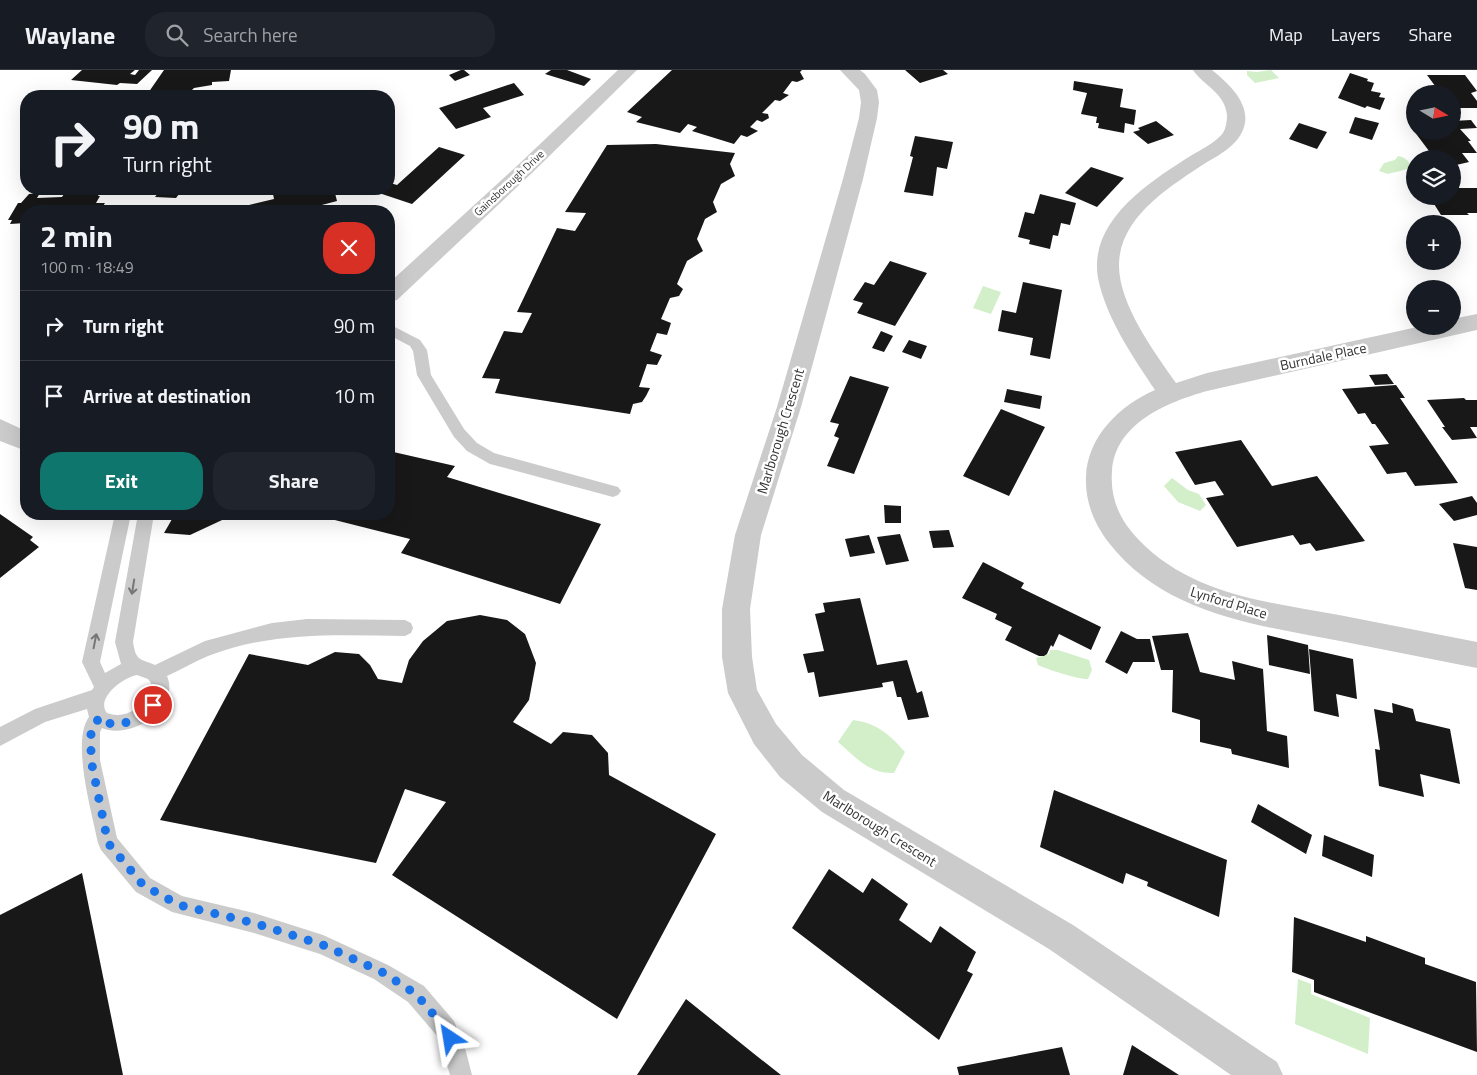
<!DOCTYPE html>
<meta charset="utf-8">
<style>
:root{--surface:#171b24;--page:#20242c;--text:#f1f3f6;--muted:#9ea1a6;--line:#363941;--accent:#0f766e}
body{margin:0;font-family:"Titillium Web",sans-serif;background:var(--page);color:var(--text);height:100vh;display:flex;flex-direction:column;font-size:19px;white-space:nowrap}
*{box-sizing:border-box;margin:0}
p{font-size:16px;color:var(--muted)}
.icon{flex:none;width:28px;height:28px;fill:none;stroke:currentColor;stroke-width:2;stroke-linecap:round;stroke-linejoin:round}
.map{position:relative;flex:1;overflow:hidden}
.drawer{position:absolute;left:20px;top:135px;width:375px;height:315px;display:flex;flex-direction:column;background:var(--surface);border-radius:20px;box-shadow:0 5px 20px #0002}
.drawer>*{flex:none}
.hud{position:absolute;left:20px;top:20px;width:375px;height:105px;border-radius:20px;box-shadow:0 5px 20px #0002;background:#171b24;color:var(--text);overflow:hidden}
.needle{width:32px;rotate:100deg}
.buttons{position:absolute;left:1406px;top:15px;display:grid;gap:10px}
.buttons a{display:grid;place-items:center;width:55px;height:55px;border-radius:50%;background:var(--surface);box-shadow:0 5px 20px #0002;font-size:25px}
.pin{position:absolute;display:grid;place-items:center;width:42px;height:42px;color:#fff;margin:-21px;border:2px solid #fff;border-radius:50%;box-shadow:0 1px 5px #0007}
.me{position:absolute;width:55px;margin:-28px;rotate:327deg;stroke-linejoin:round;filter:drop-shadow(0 0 4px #0008)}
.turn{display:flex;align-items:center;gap:18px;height:105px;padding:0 20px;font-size:22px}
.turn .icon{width:65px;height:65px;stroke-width:2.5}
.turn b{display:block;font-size:35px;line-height:42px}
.round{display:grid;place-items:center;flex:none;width:52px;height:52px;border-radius:20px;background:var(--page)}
.headline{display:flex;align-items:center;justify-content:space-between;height:85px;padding:0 20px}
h1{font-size:30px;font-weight:700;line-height:38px}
.primary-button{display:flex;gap:10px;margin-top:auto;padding:10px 20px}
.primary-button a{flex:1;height:58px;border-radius:20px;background:var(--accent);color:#fff;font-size:20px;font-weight:700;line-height:58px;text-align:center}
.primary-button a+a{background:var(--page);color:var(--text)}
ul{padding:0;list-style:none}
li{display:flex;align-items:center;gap:15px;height:70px;padding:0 20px;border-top:1px solid var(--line)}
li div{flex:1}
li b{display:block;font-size:19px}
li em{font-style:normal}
header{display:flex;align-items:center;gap:30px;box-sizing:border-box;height:70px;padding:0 25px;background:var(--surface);border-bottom:1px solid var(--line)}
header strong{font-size:24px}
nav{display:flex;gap:28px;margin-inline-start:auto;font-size:18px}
.search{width:350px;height:45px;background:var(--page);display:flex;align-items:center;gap:12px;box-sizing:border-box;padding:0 18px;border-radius:20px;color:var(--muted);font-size:19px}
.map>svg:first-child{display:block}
.water{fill:#d2efca}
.building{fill:#181818}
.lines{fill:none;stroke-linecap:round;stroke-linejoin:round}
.lane{fill:#cbcbcb;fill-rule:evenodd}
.street{fill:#cbcbcb;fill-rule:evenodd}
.oneway{stroke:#767676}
.route{stroke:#1a73e8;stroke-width:9;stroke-dasharray:0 16.2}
.labels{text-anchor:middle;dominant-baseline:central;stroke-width:5;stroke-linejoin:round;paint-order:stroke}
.far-street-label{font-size:11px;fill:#313131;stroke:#fff}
.street-label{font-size:14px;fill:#313131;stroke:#fff}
</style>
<header>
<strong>Waylane</strong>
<div class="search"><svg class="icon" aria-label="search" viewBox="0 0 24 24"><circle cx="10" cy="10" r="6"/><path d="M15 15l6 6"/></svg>Search here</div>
<nav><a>Map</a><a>Layers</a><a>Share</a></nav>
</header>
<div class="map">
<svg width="1477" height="1005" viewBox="0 0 1477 1005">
<rect width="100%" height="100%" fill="#fff"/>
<path class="water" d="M 1271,0 L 1279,8 L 1255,13 L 1247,5 L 1247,1 L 1257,2 Z
M 1398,86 C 1404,87 1410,91 1411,97 C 1407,100 1394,102 1388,104 L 1379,101 L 1384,93 L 1395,90 Z
M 983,216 L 1001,222 L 991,244 L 973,238 Z
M 1172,408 L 1188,420 L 1199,424 L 1206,435 L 1200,441 L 1178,432 L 1164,416 Z
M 1050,580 L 1058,580 L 1089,590 L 1092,600 L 1088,609 C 1080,610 1046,599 1038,595 L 1036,588 L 1049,584 Z
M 853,650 C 877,653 889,664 905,682 L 894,703 C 869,704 855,687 838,672 Z
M 1298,909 L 1311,914 L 1311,924 L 1370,948 L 1368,984 L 1295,954 Z"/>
<path class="building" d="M 82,0 L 135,0 L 130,4 L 135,5 L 139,0 L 152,0 L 137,14 L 120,13 L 117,15 L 71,10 Z
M 164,0 L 231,0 L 229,11 L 212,12 L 212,15 L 194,18 L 192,20 L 146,26 Z
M 461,0 L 464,0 L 470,5 L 455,11 L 449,5 Z
M 551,0 L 567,0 L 591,9 L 584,16 L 545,4 Z
M 672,0 L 802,0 L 800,2 L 804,9 L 797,12 L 792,11 L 783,23 L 789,25 L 780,31 L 775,30 L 762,43 L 768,44 L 769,48 L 762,52 L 757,50 L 750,57 L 758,61 L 747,67 L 741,65 L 734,74 L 692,61 L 697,57 L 688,54 L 680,63 L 636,52 L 642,47 L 627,42 Z
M 905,0 L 943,0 L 948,4 L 920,13 Z
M 1350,3 L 1368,9 L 1367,11 L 1374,13 L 1371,21 L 1381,23 L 1379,27 L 1385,28 L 1380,40 L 1367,36 L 1365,38 L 1338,28 Z
M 1427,5 L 1465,5 L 1477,21 L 1471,23 L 1477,31 L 1477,38 L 1452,38 L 1452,24 L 1441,24 Z
M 1074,11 L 1123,19 L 1120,37 L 1136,40 L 1134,55 L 1125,53 L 1124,63 L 1098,58 L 1099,53 L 1096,53 L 1097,47 L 1081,44 L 1087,23 L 1073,20 Z
M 514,13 L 524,25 L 483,38 L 491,47 L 456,59 L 439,38 Z
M 1355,47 L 1379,53 L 1372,70 L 1349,63 Z
M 1471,50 L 1477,58 L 1460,59 L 1471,71 L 1468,71 L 1477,83 L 1462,83 L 1469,92 L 1452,96 L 1452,89 L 1435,89 L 1414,61 L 1452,61 L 1452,51 Z
M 1156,51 L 1174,65 L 1148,74 L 1133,62 L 1140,60 L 1138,58 Z
M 1299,53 L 1327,62 L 1317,79 L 1289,69 Z
M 915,66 L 953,72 L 947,99 L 937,97 L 933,126 L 904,122 L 913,87 L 910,86 Z
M 656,74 L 735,83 L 730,94 L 735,106 L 721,114 L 713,132 L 717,142 L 705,149 L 697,169 L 703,181 L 687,191 L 677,214 L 683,219 L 679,226 L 670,228 L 661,249 L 671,253 L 667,265 L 657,263 L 650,281 L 662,285 L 657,295 L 647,294 L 639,317 L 650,318 L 646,326 L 642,332 L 633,334 L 630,344 L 495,323 L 500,309 L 482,308 L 504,261 L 522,263 L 532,243 L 517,242 L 557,158 L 575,161 L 586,143 L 565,142 L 607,75 Z
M 439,77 L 465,85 L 412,134 L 379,123 L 384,119 L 389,119 L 390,113 L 397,115 Z
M 1091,97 L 1124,108 L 1097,137 L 1065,123 Z
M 1452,118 L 1477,118 L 1477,143 L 1467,143 L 1469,145 L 1441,145 L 1429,126 L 1452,126 Z
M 161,119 L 183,119 L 176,128 L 155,127 Z
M 272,119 L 334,119 L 337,131 L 299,141 L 247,141 L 245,136 L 274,129 Z
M 100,122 L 98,126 L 100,126 L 96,133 L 105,133 L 100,141 L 26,141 L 26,153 L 10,154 L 12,150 L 8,150 L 18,133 L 21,133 L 29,124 L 40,123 L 37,128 L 62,127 L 64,124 Z
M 1040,124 L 1076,133 L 1070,155 L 1061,153 L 1058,166 L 1053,165 L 1050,179 L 1029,174 L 1030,170 L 1018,167 L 1025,142 L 1034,144 Z
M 890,191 L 927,203 L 895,256 L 857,243 L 863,233 L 853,230 L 865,212 L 874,215 Z
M 1023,212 L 1062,220 L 1050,289 L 1030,285 L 1033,268 L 998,261 L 1002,240 L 1016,243 Z
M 881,261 L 893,266 L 884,282 L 872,278 Z
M 909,270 L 927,276 L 921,289 L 902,282 Z
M 1387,304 L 1394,314 L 1375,315 L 1369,305 Z
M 850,306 L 889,317 L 854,404 L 827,396 L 839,368 L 834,366 L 839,354 L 830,352 Z
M 1396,315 L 1405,328 L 1400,328 L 1458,413 L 1415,416 L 1406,402 L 1387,404 L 1369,376 L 1389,374 L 1375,354 L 1372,354 L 1365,343 L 1358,344 L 1342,319 Z
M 1007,319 L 1042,326 L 1040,339 L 1004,332 Z
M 1464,328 L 1466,330 L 1477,330 L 1477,357 L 1470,357 L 1477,368 L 1452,370 L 1442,357 L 1445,357 L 1427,330 Z
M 1001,339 L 1045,357 L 1009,426 L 963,406 Z
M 1241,370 L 1272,416 L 1317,406 L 1365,471 L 1316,481 L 1310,473 L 1300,475 L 1293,465 L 1237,477 L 1206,428 L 1224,425 L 1215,411 L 1195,415 L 1175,382 Z
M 389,381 L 455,396 L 447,407 L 601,454 L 560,534 L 401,483 L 410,469 L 311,444 L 389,444 Z
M 1472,426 L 1477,433 L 1477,445 L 1454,451 L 1439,434 Z
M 884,435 L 901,436 L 901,453 L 885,453 Z
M 0,444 L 33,467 L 30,470 L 39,477 L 0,508 Z
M 175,444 L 235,444 L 190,465 L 164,463 Z
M 949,460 L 954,477 L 933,478 L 929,461 Z
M 900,464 L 909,491 L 886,495 L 877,467 Z
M 869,465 L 875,483 L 850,487 L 845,469 Z
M 1453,473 L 1477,477 L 1477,520 L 1465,518 Z
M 983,492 L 1024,513 L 1021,518 L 1101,557 L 1091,580 L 1059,564 L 1053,577 L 1051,575 L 1047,584 L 1044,586 L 1039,586 L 1005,570 L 1012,557 L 995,549 L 997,544 L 962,528 Z
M 860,528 L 877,595 L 907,590 L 917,623 L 922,621 L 929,647 L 908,650 L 901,627 L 897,627 L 893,611 L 882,613 L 883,617 L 819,627 L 814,602 L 808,603 L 803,584 L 824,581 L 815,544 L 825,542 L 823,533 Z
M 480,545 L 507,550 L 525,564 L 536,593 L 529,630 L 513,652 L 551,674 L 563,662 L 592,665 L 608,683 L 609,705 L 716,764 L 617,949 L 392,805 L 446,732 L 405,719 L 376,793 L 160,750 L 249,584 L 308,595 L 335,582 L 359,584 L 370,595 L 378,609 L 402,613 L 409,590 L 423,571 L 447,551 Z
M 1121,561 L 1137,569 L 1150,569 L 1155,592 L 1133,592 L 1127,604 L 1105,592 Z
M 1188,563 L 1200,602 L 1235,610 L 1232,591 L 1263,599 L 1267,661 L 1287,666 L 1289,698 L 1232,684 L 1231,679 L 1200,672 L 1200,650 L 1172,642 L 1173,600 L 1161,600 L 1152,566 Z
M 1267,565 L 1308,575 L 1310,604 L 1269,595 Z
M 1309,579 L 1353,589 L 1357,629 L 1336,624 L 1339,647 L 1314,641 Z
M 1392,633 L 1413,639 L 1416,651 L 1450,659 L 1460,714 L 1420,704 L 1424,727 L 1379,716 L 1375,679 L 1380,680 L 1374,639 L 1393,643 Z
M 1054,720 L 1227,790 L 1219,847 L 1147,816 L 1148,812 L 1126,803 L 1123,814 L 1040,777 Z
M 1258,734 L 1312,765 L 1306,784 L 1251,752 Z
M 1324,765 L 1374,785 L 1372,807 L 1322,786 Z
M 829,799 L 863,823 L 872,808 L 908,834 L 899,850 L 931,873 L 940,856 L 976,882 L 967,901 L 973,904 L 939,970 L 792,858 Z
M 82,803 L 123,1005 L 0,1005 L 0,845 Z
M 1294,847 L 1366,872 L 1366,866 L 1425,888 L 1425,894 L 1476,912 L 1477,982 L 1314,922 L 1314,910 L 1292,902 Z
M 686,929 L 753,983 L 781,1005 L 637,1005 Z
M 1132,975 L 1179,1005 L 1123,1005 Z
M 1062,977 L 1070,1005 L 959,1005 L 957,997 Z"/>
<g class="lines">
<path class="lane" d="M 389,254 L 420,270 L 427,280 L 431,305 L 464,359 L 477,373 L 494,383 L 618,417 L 621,421 L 618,425 L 613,427 L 490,394 L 467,381 L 454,367 L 417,305 L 413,281 L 410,276 L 389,265 Z
M 115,444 L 131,444 L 100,592 L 105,603 L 121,594 L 115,572 L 138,444 L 154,444 L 133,572 C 136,591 139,588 155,595 L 205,571 L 272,553 L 307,549 L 405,550 L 411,553 L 413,558 L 411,563 L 405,566 C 338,565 272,561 208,586 C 194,592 180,600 167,606 C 181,639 130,670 102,658 L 100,662 L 100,690 L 117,768 L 150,808 L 182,826 L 254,843 L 323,865 L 388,895 L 424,916 L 454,951 L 465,978 L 472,1005 L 450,1005 L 438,967 L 408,932 L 374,909 L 320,884 L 254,863 L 172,842 L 136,822 L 101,780 L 98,773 C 92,743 71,671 89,647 L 87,639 L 45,652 L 0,676 L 0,657 L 35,639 L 92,620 L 94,617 L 82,592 ZM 137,605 L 148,609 L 151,613 C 151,633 127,651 107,643 C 95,628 124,607 137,605 Z"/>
<path class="street" d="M 618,0 L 637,0 L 533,102 L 397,230 L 389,232 L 389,213 L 519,94 Z
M 840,0 L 860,0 L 865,4 L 877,20 L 879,32 L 877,48 L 863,109 L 801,337 L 761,465 L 750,539 L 752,587 L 757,620 L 776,654 L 802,685 L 844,720 L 1073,855 L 1277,992 L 1283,1005 L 1231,1005 L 1049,879 L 822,742 L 780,707 L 754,674 L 728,623 L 722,587 L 722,539 L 735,465 L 777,337 L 843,109 L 859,48 L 861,32 L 859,20 Z
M 1193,0 L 1212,0 C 1229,14 1253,35 1243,60 C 1236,76 1221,84 1207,92 C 1171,116 1120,146 1119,194 C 1118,233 1154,282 1176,313 L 1207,303 L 1422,256 L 1452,256 L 1452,249 L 1477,244 L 1477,260 L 1207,321 C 1168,332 1115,353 1112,401 C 1110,428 1119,449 1138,469 C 1191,525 1268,532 1339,545 C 1385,554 1431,563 1477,572 L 1477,598 C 1431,589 1386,580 1340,571 C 1257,555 1164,544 1109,473 C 1094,454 1085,431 1086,407 C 1087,367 1120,335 1155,320 C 1133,287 1106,248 1098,208 C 1088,150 1151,111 1192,85 C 1202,79 1215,73 1223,63 C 1226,58 1227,51 1227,45 C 1225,23 1204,16 1193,0 Z
M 0,349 L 26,361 L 26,381 L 0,371 Z"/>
</g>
<defs><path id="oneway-shaft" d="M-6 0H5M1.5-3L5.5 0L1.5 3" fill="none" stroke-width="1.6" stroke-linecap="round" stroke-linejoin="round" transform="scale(1.25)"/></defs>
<g class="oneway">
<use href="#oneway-shaft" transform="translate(133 517) rotate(99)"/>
<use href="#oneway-shaft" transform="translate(95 571) rotate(-79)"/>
</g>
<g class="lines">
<path class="route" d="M 153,635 C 141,647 115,664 100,647 L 91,659 L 91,690 L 108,773 L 143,815 L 179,835 L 254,853 L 323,875 L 382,902 L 416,924 L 446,959 L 450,968"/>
</g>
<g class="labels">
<g class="far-street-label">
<text transform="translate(509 113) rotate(-43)">Gainsborough Drive</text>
</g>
<g class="street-label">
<text transform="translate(1323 286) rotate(-12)">Burndale Place</text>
<text transform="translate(780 361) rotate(-73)">Marlborough Crescent</text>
<text transform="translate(1229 532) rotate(17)">Lynford Place</text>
<text transform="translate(880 758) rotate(32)">Marlborough Crescent</text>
</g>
</g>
</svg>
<div class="buttons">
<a><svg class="needle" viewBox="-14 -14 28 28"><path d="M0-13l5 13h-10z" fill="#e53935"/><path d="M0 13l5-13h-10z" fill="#9ea1a6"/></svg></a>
<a><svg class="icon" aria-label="layers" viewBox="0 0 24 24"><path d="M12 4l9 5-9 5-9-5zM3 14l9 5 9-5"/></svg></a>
<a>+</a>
<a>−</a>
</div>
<div class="pin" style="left:153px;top:635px;background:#d93025"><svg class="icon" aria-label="arrive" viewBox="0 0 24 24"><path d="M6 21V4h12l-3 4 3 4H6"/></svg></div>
<svg class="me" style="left:450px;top:968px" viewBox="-20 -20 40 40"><path d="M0-17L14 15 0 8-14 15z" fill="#1a73e8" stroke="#fff" stroke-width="4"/></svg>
<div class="hud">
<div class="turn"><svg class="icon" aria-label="right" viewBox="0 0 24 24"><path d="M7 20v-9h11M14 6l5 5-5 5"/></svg><div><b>90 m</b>Turn right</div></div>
</div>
<section class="drawer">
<div class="headline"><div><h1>2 min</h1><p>100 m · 18:49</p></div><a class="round" style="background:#d93025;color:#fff"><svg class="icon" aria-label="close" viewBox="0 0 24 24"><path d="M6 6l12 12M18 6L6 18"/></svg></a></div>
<ul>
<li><svg class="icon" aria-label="right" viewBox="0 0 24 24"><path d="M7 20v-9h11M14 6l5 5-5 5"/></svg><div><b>Turn right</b></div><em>90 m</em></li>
<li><svg class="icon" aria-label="arrive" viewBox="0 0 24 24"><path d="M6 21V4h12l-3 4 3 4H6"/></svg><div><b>Arrive at destination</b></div><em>10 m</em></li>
</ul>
<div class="primary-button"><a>Exit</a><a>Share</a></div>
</section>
</div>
